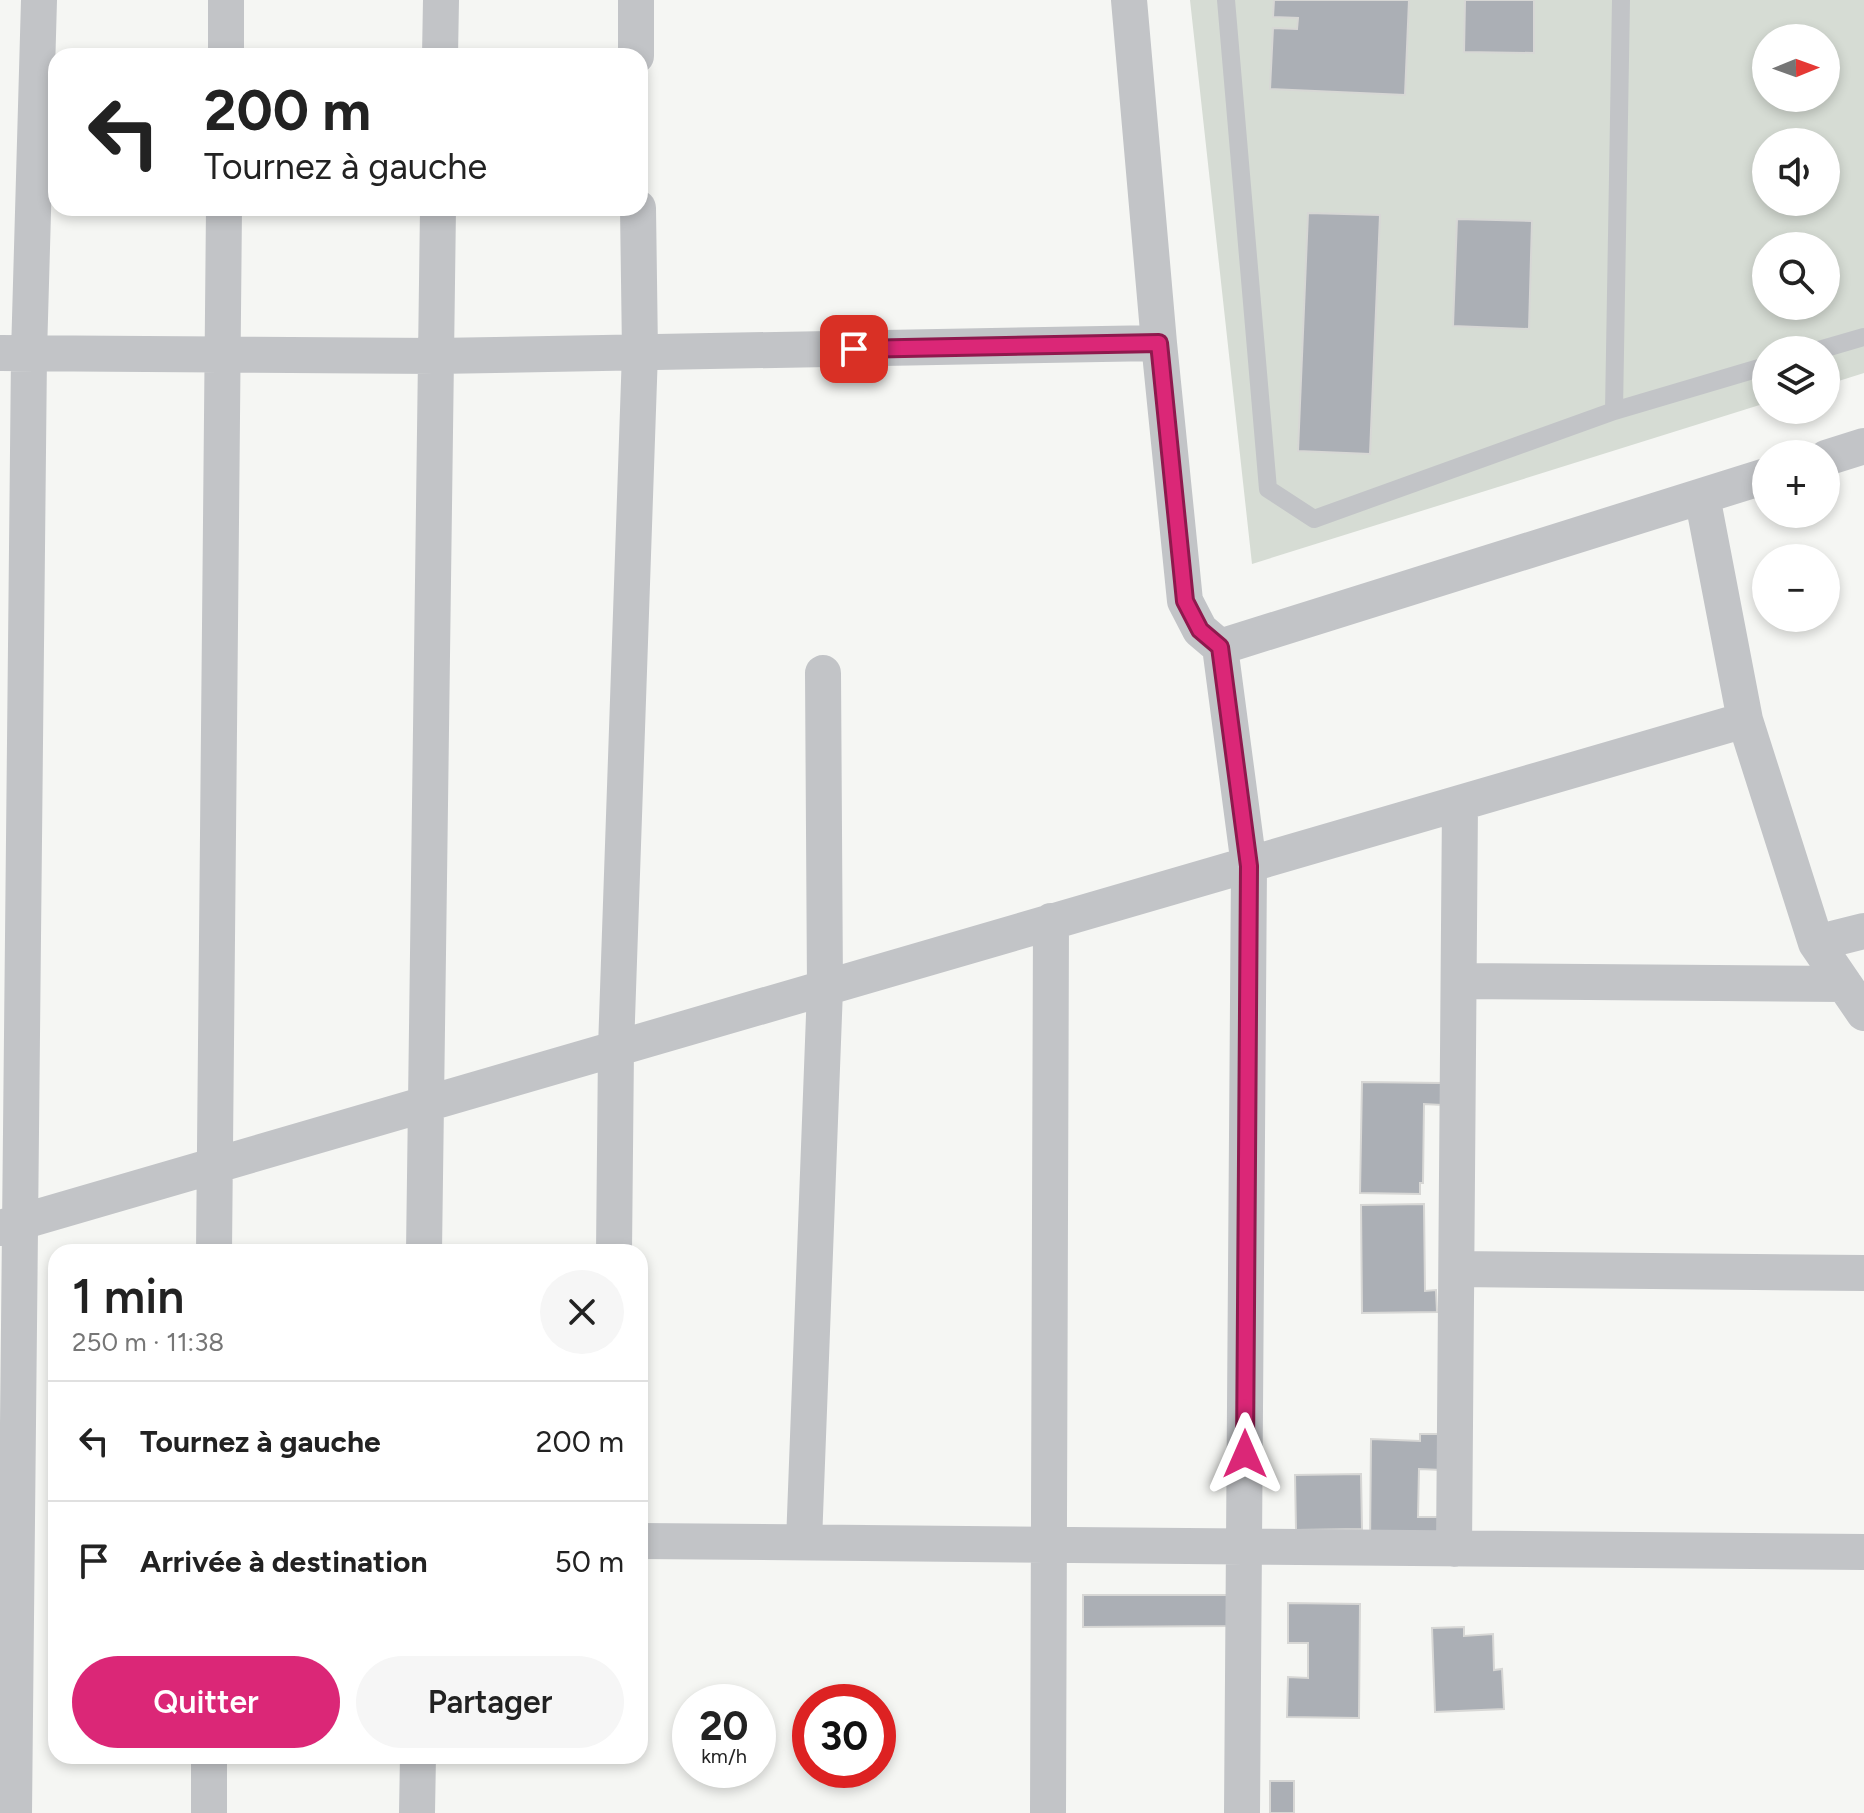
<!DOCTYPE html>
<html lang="fr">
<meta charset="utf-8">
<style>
:root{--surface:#fff;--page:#f6f6f6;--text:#222;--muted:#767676;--line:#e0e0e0;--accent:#db2777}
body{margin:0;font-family:Figtree,sans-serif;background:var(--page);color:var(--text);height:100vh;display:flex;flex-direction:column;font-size:30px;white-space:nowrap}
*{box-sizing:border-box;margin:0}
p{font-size:26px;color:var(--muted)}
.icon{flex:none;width:44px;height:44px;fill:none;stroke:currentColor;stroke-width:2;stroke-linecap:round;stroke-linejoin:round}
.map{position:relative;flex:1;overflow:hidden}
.side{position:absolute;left:48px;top:1244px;width:600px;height:520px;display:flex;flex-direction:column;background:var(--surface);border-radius:24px;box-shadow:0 4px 12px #0003}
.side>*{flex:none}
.hud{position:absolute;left:48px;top:48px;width:600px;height:168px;border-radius:24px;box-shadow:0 4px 12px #0003;background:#fff;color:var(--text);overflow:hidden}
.needle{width:52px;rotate:89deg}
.fabs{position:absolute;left:1752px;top:24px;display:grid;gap:16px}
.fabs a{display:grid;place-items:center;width:88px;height:88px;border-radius:50%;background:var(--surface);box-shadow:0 4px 12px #0003;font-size:40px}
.speed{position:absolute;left:672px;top:1684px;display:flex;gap:16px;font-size:40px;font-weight:700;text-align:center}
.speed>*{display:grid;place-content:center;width:104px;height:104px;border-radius:50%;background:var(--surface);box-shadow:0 4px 12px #0003;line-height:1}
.speed small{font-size:20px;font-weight:400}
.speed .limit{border:12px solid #d22;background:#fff;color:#111}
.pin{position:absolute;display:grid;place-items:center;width:68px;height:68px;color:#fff;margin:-34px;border-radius:16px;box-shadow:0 4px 12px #0006}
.me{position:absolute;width:88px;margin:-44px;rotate:0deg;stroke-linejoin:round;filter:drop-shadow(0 0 6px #0008)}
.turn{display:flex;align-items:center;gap:28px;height:168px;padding:0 24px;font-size:36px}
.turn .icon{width:104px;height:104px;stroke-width:2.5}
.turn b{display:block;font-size:56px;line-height:68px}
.round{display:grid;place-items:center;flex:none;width:84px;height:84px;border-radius:42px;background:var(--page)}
.headline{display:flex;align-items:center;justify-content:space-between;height:136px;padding:0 24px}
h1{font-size:48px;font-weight:600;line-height:60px}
.action{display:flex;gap:16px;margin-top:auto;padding:16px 24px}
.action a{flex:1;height:92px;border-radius:48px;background:var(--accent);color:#fff;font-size:32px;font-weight:600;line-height:92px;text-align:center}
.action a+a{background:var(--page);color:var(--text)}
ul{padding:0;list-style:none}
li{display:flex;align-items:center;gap:24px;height:120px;padding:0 24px;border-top:2px solid var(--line)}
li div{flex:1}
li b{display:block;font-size:30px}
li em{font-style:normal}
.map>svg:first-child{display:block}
.green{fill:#d6dcd4;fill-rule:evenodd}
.building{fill:#abafb5;stroke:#d7d7d5;stroke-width:2}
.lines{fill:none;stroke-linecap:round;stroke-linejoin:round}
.service{stroke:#c2c4c7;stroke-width:18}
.minor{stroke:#c2c4c7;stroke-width:36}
.route-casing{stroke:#8e194d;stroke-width:20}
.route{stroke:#db2777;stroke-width:14}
</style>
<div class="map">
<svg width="1864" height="1813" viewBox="0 0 1864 1813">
<rect width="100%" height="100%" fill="#f5f6f3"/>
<path class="green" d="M 1190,0 L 1864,0 L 1864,373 L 1826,385 L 1826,350 L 1766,350 L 1766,403 L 1252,564 ZM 1766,38 L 1826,38 L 1826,98 L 1766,98 ZM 1766,142 L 1826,142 L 1826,202 L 1766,202 ZM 1766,246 L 1826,246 L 1826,306 L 1766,306 Z"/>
<path class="building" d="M 1274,0 L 1409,0 L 1405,95 L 1270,89 L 1273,28 L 1297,29 L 1298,18 L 1273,17 Z
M 1465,0 L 1534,0 L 1534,53 L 1464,52 Z
M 1308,213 L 1380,215 L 1370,454 L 1298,451 Z
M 1457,219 L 1532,221 L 1529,329 L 1453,326 Z
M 1362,1082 L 1442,1083 L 1442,1105 L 1424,1104 L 1423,1183 L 1420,1183 L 1420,1194 L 1360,1193 Z
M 1424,1204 L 1425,1291 L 1436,1290 L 1437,1312 L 1362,1313 L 1361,1205 Z
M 1420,1434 L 1442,1434 L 1442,1470 L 1419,1469 L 1418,1517 L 1448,1517 L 1448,1546 L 1370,1546 L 1371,1439 L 1420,1441 Z
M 1361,1474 L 1362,1529 L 1296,1530 L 1295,1475 Z
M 1083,1595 L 1228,1595 L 1228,1626 L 1083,1627 Z
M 1288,1603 L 1360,1604 L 1359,1718 L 1287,1717 L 1288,1677 L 1308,1678 L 1308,1643 L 1288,1643 Z
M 1464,1627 L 1464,1636 L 1493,1634 L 1494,1670 L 1502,1669 L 1504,1709 L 1435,1712 L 1432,1628 Z
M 1270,1781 L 1294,1781 L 1294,1813 L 1270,1813 Z"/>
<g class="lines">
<path class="service" d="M 1226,0 L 1268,489 L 1314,519 L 1614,411 L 1766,366
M 1819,350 L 1864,337
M 1614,411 L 1621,0"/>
<path class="minor" d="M 636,0 L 636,56
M 1129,0 L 1159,343 L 1185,601 L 1200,630 L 1220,647 L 1249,866 L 1242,1813
M 226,56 L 226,0
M 440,56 L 441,0
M 0,353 L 436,356 L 1159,343
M 1826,458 L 1864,446
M 1702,496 L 1745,720 L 1816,943 L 1864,1013
M 1220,647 L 1766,476
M 1816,943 L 1864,931
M 1459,981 L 1844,984
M 0,1228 L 1745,720
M 214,1252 L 224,208
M 424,1252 L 438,208
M 614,1252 L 616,1048 L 640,352 L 638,208
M 1457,1269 L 1864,1273
M 640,1541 L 1864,1552
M 804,1542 L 825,989 L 823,673
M 1454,1549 L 1460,803
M 14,1813 L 29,354 L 39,0
M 209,1813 L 209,1756
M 417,1813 L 418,1756
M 1048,1813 L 1051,921"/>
</g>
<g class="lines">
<defs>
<path id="route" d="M 854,349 L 1159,343 L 1185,601 L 1200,630 L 1220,647 L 1249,866 L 1245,1454"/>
</defs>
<use href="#route" class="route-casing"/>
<use href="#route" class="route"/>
</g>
</svg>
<div class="fabs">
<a><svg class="needle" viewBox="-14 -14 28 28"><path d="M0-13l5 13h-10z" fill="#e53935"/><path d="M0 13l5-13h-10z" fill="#767676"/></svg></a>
<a><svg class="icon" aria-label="sound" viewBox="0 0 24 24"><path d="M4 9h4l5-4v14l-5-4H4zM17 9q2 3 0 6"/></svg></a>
<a><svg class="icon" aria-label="search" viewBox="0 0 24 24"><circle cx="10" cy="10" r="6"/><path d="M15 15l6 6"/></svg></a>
<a><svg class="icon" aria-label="layers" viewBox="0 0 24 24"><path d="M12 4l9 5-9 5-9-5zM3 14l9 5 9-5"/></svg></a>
<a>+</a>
<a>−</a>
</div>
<div class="speed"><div>20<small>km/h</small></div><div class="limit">30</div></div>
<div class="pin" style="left:854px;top:349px;background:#d93025"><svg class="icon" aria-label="arrive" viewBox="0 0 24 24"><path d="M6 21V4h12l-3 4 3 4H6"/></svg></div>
<svg class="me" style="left:1245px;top:1454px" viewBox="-20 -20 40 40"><path d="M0-17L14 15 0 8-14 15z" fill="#db2777" stroke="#fff" stroke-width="4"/></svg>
<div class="hud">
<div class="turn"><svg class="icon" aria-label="left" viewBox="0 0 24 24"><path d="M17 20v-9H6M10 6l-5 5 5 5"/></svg><div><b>200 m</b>Tournez à gauche</div></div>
</div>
<section class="side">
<div class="headline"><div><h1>1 min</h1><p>250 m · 11:38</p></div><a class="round"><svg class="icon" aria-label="close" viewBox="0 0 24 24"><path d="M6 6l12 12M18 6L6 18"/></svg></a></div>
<ul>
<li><svg class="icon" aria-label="left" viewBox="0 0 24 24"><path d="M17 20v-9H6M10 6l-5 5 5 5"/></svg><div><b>Tournez à gauche</b></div><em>200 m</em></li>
<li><svg class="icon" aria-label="arrive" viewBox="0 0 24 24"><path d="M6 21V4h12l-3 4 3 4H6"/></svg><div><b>Arrivée à destination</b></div><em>50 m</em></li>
</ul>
<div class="action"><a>Quitter</a><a>Partager</a></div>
</section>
</div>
